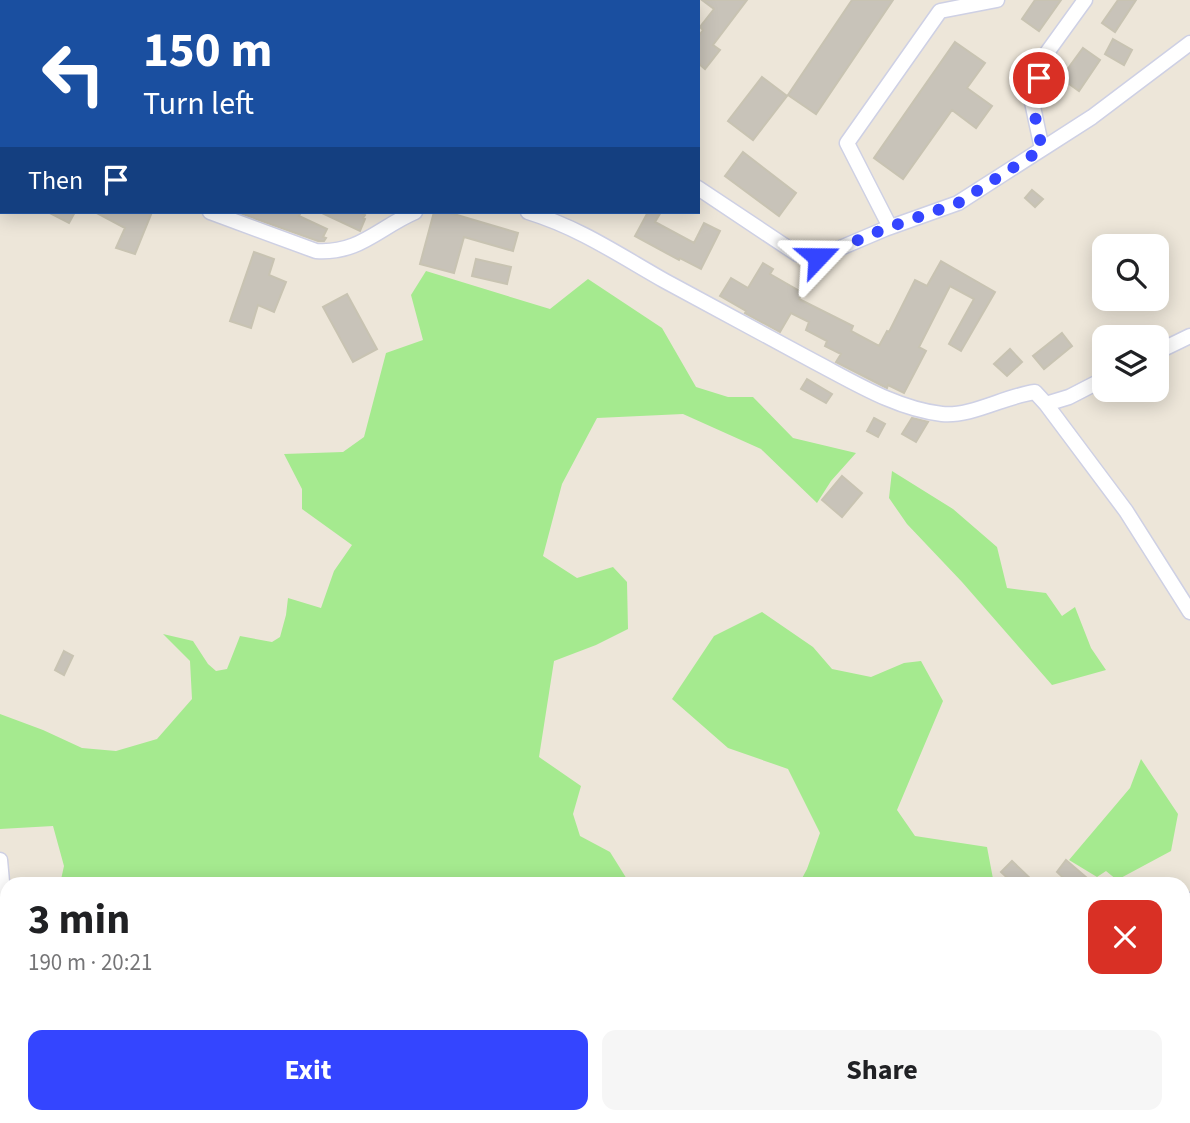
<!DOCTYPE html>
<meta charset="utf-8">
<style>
:root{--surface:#fff;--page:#f6f6f6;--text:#202124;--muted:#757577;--accent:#3445ff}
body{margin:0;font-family:"Source Sans 3",sans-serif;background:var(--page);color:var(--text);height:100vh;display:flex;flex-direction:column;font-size:26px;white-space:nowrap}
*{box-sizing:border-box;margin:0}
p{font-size:23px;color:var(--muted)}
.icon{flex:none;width:38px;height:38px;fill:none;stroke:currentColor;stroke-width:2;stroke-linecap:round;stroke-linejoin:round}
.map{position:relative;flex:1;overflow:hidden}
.details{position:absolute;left:0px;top:877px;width:1190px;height:247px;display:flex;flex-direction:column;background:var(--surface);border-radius:21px 21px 0 0;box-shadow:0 4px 18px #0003}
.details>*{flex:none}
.hud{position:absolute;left:0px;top:0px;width:700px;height:214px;box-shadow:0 4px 18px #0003;background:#1a4fa0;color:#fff;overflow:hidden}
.controls{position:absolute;left:1092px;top:234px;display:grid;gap:14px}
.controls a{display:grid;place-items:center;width:77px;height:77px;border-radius:14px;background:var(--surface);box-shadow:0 4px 18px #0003;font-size:35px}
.pin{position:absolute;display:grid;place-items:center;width:60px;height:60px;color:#fff;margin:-30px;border:4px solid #fff;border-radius:50%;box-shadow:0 2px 7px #0007}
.me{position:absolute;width:77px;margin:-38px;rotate:67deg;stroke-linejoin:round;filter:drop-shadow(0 0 5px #0008)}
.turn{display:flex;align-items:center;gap:24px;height:147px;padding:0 28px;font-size:32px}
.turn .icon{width:91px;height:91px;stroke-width:2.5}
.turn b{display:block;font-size:49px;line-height:60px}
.then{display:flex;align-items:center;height:66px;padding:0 28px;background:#0003;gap:14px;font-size:26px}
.round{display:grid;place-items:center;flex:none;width:74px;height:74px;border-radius:14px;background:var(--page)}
.head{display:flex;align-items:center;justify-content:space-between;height:119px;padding:0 28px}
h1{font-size:42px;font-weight:700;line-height:52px}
.cta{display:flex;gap:14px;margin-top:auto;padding:14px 28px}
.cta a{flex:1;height:80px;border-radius:14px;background:var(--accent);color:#fff;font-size:28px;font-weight:700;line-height:80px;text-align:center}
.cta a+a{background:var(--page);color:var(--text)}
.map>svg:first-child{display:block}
.green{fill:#a5ea8f}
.building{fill:#c8c3b9;stroke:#c8c3b2;stroke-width:2}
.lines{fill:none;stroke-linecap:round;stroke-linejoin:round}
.minor-casing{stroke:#ced0e4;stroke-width:17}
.minor{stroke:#fff;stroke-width:14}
.route{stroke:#3445ff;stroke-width:12;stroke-dasharray:0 21.6}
</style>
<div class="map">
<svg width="1190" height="1123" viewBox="0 0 1190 1123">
<rect width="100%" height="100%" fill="#ede6d9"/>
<path class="green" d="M 426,271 L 550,309 L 588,279 L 662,328 L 696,387 L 728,397 L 753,397 L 793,438 L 856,453 L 831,481 L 817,503 L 761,449 L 683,414 L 597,418 L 562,484 L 543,556 L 577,578 L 613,567 L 627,582 L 628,629 L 596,645 L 554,661 L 539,757 L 581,786 L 573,814 L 580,836 L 610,852 L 630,884 L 60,884 L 64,866 L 53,826 L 0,829 L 0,714 L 43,730 L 82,748 L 116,751 L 157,739 L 192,699 L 190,661 L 163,634 L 193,641 L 208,664 L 216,671 L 227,669 L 240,636 L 272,642 L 280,637 L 286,615 L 288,598 L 321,608 L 334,571 L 352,545 L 302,509 L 302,489 L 284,454 L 343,452 L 364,437 L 386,353 L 423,340 L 411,295 Z
M 892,471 L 953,509 L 997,547 L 1007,588 L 1046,593 L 1062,616 L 1075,607 L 1091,648 L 1106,670 L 1052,685 L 962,582 L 907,524 L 889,498 Z
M 762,612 L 813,647 L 832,669 L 871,677 L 904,663 L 921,661 L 943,701 L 897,810 L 915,836 L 987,847 L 994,884 L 799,884 L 807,869 L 820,833 L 788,769 L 728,748 L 672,699 L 714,636 Z
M 1141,759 L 1178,814 L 1171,851 L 1117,880 L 1106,871 L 1097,877 L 1069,860 L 1130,788 Z
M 1021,1116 L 1029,1123 L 271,1123 L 256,1117 Z"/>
<path class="building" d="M 702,0 L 747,0 L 713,45 L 720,50 L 705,69 L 698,63 L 698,37 L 703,30 L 700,27 L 714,9 Z
M 852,0 L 893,0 L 816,114 L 788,95 Z
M 1035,0 L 1061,0 L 1039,31 L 1022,19 Z
M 1118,0 L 1136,0 L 1115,32 L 1102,23 Z
M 1113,39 L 1132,50 L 1124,65 L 1105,54 Z
M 955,42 L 985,63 L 967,88 L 992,106 L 976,128 L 952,110 L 903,179 L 874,158 Z
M 1083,48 L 1100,60 L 1079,91 L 1061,78 Z
M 762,77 L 787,96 L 753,140 L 728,121 Z
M 743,152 L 796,193 L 779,216 L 725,176 Z
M 1032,190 L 1043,199 L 1035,207 L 1025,198 Z
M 48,212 L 75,212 L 69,223 Z
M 95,212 L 152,212 L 135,254 L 116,248 L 125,228 Z
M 237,212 L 301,212 L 299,216 L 327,229 L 323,237 L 326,238 L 324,241 L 318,241 Z
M 320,212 L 360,212 L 365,215 L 363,218 L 365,219 L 360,231 Z
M 434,212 L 447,212 L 518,233 L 513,251 L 464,237 L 454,273 L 420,264 Z
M 648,212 L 661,212 L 655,222 L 694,243 L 704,223 L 720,231 L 701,269 L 680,258 L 679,260 L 635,236 Z
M 254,252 L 274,259 L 269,275 L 286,282 L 274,312 L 258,305 L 251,328 L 230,321 Z
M 476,259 L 511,267 L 507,284 L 472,276 Z
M 941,261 L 995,292 L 961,351 L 949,344 L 974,299 L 950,286 L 919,347 L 926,351 L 904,393 L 888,385 L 887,388 L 881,385 L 836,362 L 841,354 L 825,346 L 827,341 L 806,330 L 809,322 L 791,313 L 780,332 L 745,313 L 746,311 L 720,296 L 731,278 L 748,288 L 763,263 L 773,269 L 770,274 L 803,293 L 799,299 L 853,326 L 851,331 L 879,346 L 887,331 L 889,332 L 915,280 L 927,286 Z
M 347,294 L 377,349 L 353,362 L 323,307 Z
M 1062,333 L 1072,346 L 1044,369 L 1033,356 Z
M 1010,349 L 1022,362 L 1007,376 L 994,364 Z
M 807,379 L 832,394 L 826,403 L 801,389 Z
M 874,418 L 885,424 L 878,437 L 867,431 Z
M 912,418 L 928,422 L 916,442 L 902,434 Z
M 842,476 L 862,493 L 842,517 L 822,500 Z
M 64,651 L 73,656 L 64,675 L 55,670 Z
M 1066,860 L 1094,884 L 1070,884 L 1057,872 Z
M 1012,861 L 1036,884 L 1014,884 L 1001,872 Z"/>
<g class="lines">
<defs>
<path id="minor" d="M 73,0 L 75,2
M 190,0 L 193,2
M 448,0 L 451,2
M 111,2 L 112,0
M 1042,149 L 1032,102 L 1046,54 L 1085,0
M 698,188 L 797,254 L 819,257 L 885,229 L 958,203 L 1092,117 L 1190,43
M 210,212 L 316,251 C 359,254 378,228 415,212
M 528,212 C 580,228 619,255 665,281 C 715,308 765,335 815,362 C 855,383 897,409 942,414 C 971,417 1005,396 1035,392 L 1046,404 L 1126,511 L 1190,612
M 890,227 L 847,143 L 940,11 L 997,0
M 1157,352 L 1190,336
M 1046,404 L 1069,397 L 1104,379
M 0,860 L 7,936
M 1183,903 L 1190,900
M 0,974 L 7,979
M 1183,1104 L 1190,1104
M 164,1116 L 185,1123
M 112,1123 L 113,1116"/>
</defs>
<use href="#minor" class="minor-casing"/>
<use href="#minor" class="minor"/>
</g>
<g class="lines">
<path class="route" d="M 818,257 L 884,229 L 958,203 L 1042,149 L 1032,102 L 1039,78"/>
</g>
</svg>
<div class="controls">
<a><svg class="icon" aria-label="search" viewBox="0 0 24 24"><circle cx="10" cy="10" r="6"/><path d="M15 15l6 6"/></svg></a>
<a><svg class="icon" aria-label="layers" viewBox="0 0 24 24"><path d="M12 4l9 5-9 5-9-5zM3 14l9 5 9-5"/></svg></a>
</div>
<div class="pin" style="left:1039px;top:78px;background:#d93025"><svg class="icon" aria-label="arrive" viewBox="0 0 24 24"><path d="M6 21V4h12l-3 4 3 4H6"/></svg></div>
<svg class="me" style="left:818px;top:257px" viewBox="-20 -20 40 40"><path d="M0-17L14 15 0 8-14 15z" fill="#3445ff" stroke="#fff" stroke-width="4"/></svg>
<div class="hud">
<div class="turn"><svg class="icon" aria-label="left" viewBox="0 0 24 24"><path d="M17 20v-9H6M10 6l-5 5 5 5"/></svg><div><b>150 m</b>Turn left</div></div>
<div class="then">Then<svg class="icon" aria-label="arrive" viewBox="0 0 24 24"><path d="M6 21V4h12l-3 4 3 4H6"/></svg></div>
</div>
<section class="details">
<div class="head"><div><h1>3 min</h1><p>190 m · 20:21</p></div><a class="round" style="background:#d93025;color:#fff"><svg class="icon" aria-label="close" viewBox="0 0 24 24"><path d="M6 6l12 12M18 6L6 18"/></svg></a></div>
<div class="cta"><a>Exit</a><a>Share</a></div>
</section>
</div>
